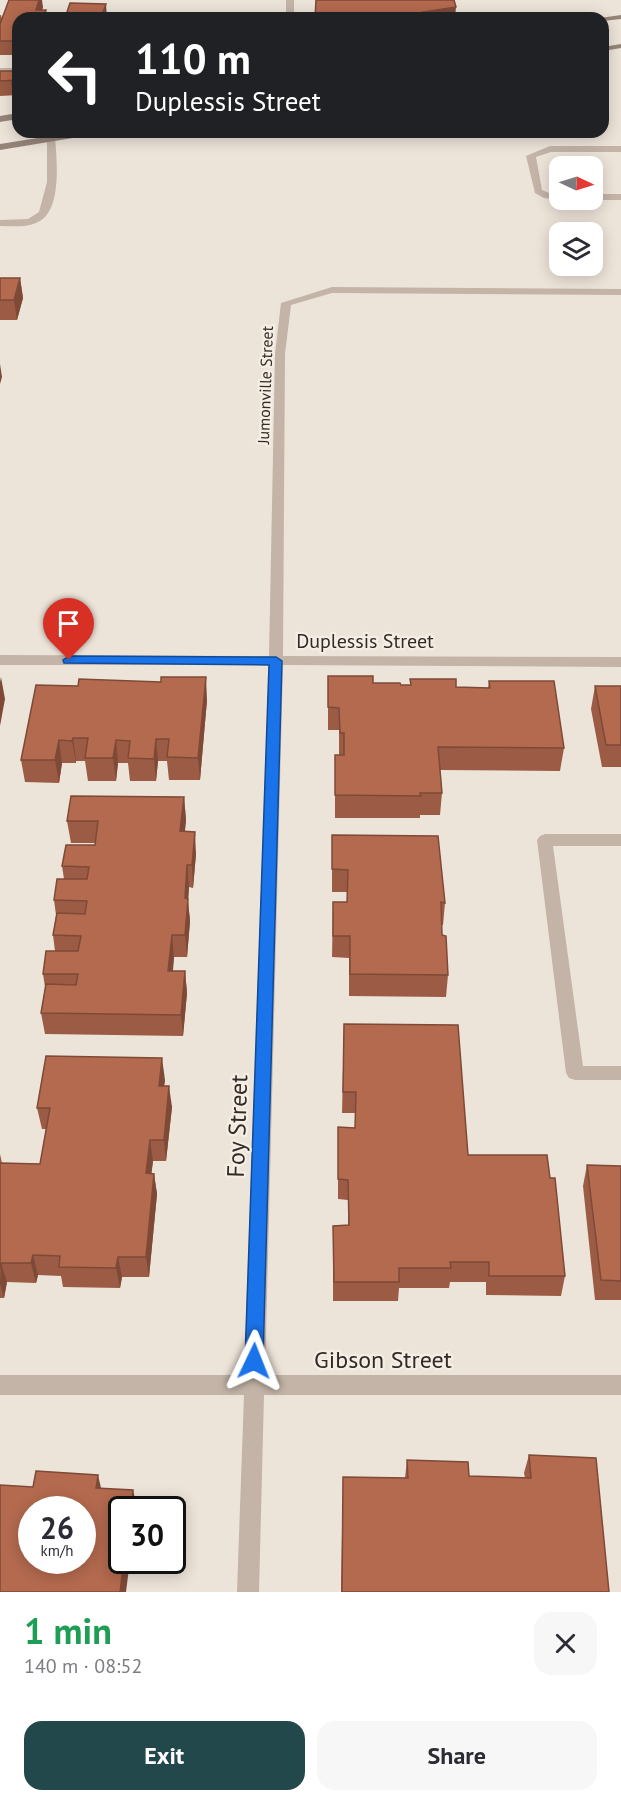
<!DOCTYPE html>
<meta charset="utf-8">
<style>
:root{--surface:#fff;--page:#f7f7f7;--text:#2b2b33;--muted:#7c7c81;--accent:#22484c}
body{margin:0;font-family:"PT Sans",sans-serif;background:var(--page);color:var(--text);height:100vh;display:flex;flex-direction:column;font-size:22px;white-space:nowrap}
*{box-sizing:border-box;margin:0}
p{font-size:20px;color:var(--muted)}
.icon{flex:none;width:33px;height:33px;fill:none;stroke:currentColor;stroke-width:2;stroke-linecap:round;stroke-linejoin:round}
.map{position:relative;height:1592px;overflow:hidden}
.details{display:flex;flex-direction:column;background:var(--surface);flex:1}
.details>*{flex:none}
.hud{position:absolute;left:12px;top:12px;width:597px;height:126px;border-radius:18px;box-shadow:0 3px 15px #0003;background:#202124;color:#fff;overflow:hidden}
.needle{width:39px;rotate:94deg}
.controls{position:absolute;left:549px;top:156px;display:grid;gap:12px}
.controls a{display:grid;place-items:center;width:54px;height:54px;border-radius:12px;background:var(--surface);box-shadow:0 3px 15px #0003;font-size:30px}
.speed{position:absolute;left:18px;top:1496px;display:flex;gap:12px;font-size:30px;font-weight:700;text-align:center}
.speed>*{display:grid;place-content:center;width:78px;height:78px;border-radius:50%;background:var(--surface);box-shadow:0 3px 15px #0003;line-height:1}
.speed small{font-size:15px;font-weight:400}
.speed .limit{border:3px solid #111;border-radius:9px;background:#fff;color:#111}
.pin{position:absolute;display:grid;place-items:center;width:51px;height:51px;color:#fff;margin:-62px -26px;border-radius:50% 50% 50% 0;rotate:-45deg;box-shadow:0 0 6px #0007}
.pin .icon{rotate:45deg}
.me{position:absolute;width:66px;margin:-33px;rotate:2deg;stroke-linejoin:round;filter:drop-shadow(0 0 4px #0008)}
.turn{display:flex;align-items:center;gap:21px;height:126px;padding:0 24px;font-size:27px}
.turn .icon{width:78px;height:78px;stroke-width:2.5}
.turn b{display:block;font-size:42px;line-height:51px}
.round{display:grid;place-items:center;flex:none;width:63px;height:63px;border-radius:18px;background:var(--page)}
.overview{display:flex;align-items:center;justify-content:space-between;height:102px;padding:0 24px}
h1{font-size:36px;font-weight:600;line-height:45px;color:#1e9e55}
.cta{display:flex;gap:12px;margin-top:auto;padding:12px 24px}
.cta a{flex:1;height:69px;border-radius:18px;background:var(--accent);color:#fff;font-size:24px;font-weight:600;line-height:69px;text-align:center}
.cta a+a{background:var(--page);color:var(--text)}
.map>svg:first-child{display:block}
.lines{fill:none;stroke-linecap:round;stroke-linejoin:round}
.service{fill:#c3b4a7;fill-rule:evenodd}
.minor{fill:#c3b4a7;fill-rule:evenodd}
.secondary{fill:#968479;fill-rule:evenodd}
.wall{fill:#9b5b44}
.shaded-wall{fill:#7e4a37}
.building{fill:#b46a4f;stroke:#7e4a37;stroke-width:1.5;fill-rule:evenodd}
.route{fill:#1a73e8;stroke:#114b97;stroke-width:1.5}
.labels{text-anchor:middle;dominant-baseline:central;stroke-width:4.5;stroke-linejoin:round;paint-order:stroke}
.far-street-label{font-size:16px;fill:#312a26;stroke:#f5eee4}
.street-label{font-size:20px;fill:#312a26;stroke:#f5eee4}
.near-street-label{font-size:24px;fill:#312a26;stroke:#f5eee4}
</style>
<div class="map">
<svg width="621" height="1592" viewBox="0 0 621 1592">
<rect width="100%" height="100%" fill="#ede4d9"/>
<g class="lines">
<path class="service" d="M 51,135 L 55,138 C 57,160 62,211 38,222 C 26,228 12,226 0,226 L 0,220 L 28,219 L 39,212 L 47,182 L 47,138 Z
M 550,146 L 621,146 L 621,152 L 551,152 L 536,157 L 542,190 L 549,193 L 560,194 L 560,200 L 544,198 L 535,193 L 526,156 Z
M 592,194 L 621,194 L 621,200 L 592,200 Z
M 545,834 L 621,834 L 621,846 L 553,846 L 583,1066 L 621,1066 L 621,1080 L 575,1080 L 569,1078 L 566,1073 L 537,840 L 540,836 Z"/>
<path class="minor" d="M 286,0 L 294,0 L 294,18 L 286,18 Z
M 0,68 L 18,68 L 18,74 L 0,74 Z
M 332,287 L 621,289 L 621,295 L 332,293 L 291,305 L 285,354 L 283,656 L 621,657 L 621,667 L 283,665 L 265,1375 L 621,1375 L 621,1395 L 264,1395 L 259,1592 L 237,1592 L 244,1395 L 0,1395 L 0,1375 L 244,1375 L 269,665 L 0,665 L 0,655 L 269,656 L 275,354 L 281,303 Z"/>
<path class="secondary" d="M 621,15 L 621,19 L 603,21 L 603,18 L 600,18 Z
M 621,44 L 621,48 L 603,51 L 603,47 Z
M 18,113 L 18,119 L 0,122 L 0,116 Z
M 75,132 L 95,132 L 91,135 L 0,150 L 0,144 Z"/>
</g>
<path class="wall" d="M 43,7 L 42,10 L 46,10 L 47,18 L 18,18 L 18,55 L 0,55 L 0,15 L 1,15 L 2,19 Z
M 0,71 L 18,71 L 18,95 L 0,96 Z
M 0,278 L 20,278 L 23,298 L 17,320 L 0,320 Z
M 328,676 L 373,683 L 401,685 L 410,685 L 410,679 L 456,687 L 488,688 L 489,681 L 564,748 L 560,771 L 440,770 L 442,793 L 440,815 L 420,815 L 420,818 L 335,818 L 335,755 L 339,755 L 339,730 L 328,730 Z
M 78,686 L 207,700 L 200,780 L 169,780 L 167,761 L 158,761 L 156,781 L 130,781 L 128,763 L 118,763 L 116,781 L 88,781 L 85,761 L 76,761 L 76,763 L 62,763 L 59,783 L 25,782 L 21,760 Z
M 595,686 L 621,686 L 621,767 L 602,767 L 591,709 Z
M 184,797 L 186,820 L 185,831 L 196,854 L 193,888 L 189,887 L 188,901 L 190,921 L 187,957 L 174,957 L 173,971 L 185,971 L 187,993 L 183,1036 L 45,1034 L 41,1013 L 45,987 L 43,974 L 55,951 L 53,935 L 56,915 L 54,900 L 64,879 L 62,866 L 95,845 L 95,843 L 71,843 L 67,821 Z
M 332,835 L 445,903 L 443,925 L 441,925 L 442,935 L 448,975 L 446,997 L 349,996 L 349,958 L 332,957 L 333,902 L 347,902 L 347,892 L 332,892 Z
M 344,1024 L 468,1155 L 550,1178 L 565,1276 L 561,1296 L 486,1295 L 486,1282 L 450,1282 L 449,1288 L 399,1288 L 398,1301 L 333,1301 L 333,1226 L 348,1225 L 348,1200 L 338,1199 L 338,1127 L 355,1128 L 356,1113 L 342,1113 Z
M 165,1080 L 164,1086 L 172,1107 L 166,1161 L 153,1161 L 151,1174 L 154,1174 L 157,1194 L 149,1277 L 122,1277 L 120,1288 L 63,1287 L 61,1276 L 38,1275 L 36,1283 L 7,1282 L 4,1298 L 0,1298 L 0,1154 L 2,1163 L 40,1164 L 46,1129 L 42,1129 L 37,1108 Z
M 587,1165 L 621,1166 L 621,1300 L 595,1300 L 583,1186 Z
M 529,1455 L 609,1592 L 341,1592 L 343,1477 L 405,1478 L 407,1460 L 469,1476 L 525,1478 L 524,1473 Z"/>
<path class="shaded-wall" d="M 39,0 L 42,0 L 43,7 L 39,18 L 36,10 Z
M 106,4 L 107,18 L 101,18 Z
M 456,7 L 455,18 L 386,18 Z
M 46,10 L 47,18 L 43,18 Z
M 18,80 L 18,95 L 13,96 L 11,81 Z
M 20,278 L 23,298 L 17,320 L 14,300 Z
M 0,364 L 2,377 L 0,384 Z
M 1,677 L 5,699 L 0,726 L 0,682 Z
M 206,677 L 207,700 L 200,780 L 198,758 Z
M 73,738 L 76,761 L 76,763 L 72,741 Z
M 156,739 L 158,761 L 156,781 L 154,759 Z
M 59,740 L 62,763 L 59,783 L 55,760 Z
M 116,740 L 118,763 L 116,781 L 113,758 Z
M 184,797 L 186,820 L 182,854 L 180,831 Z
M 195,832 L 196,854 L 193,888 L 192,865 Z
M 187,865 L 189,887 L 188,901 L 190,921 L 187,957 L 185,935 L 185,898 Z
M 172,935 L 174,957 L 170,993 L 168,971 Z
M 185,971 L 187,993 L 183,1036 L 181,1015 Z
M 162,1058 L 165,1080 L 161,1107 L 159,1086 Z
M 169,1086 L 172,1107 L 166,1161 L 164,1140 Z
M 150,1140 L 153,1161 L 149,1194 L 146,1173 Z
M 154,1174 L 157,1194 L 149,1277 L 146,1257 Z
M 33,1255 L 38,1275 L 36,1283 L 31,1263 Z
M 118,1257 L 122,1277 L 120,1288 L 116,1268 Z
M 1,1263 L 7,1282 L 4,1298 L 0,1284 Z
M 98,1475 L 102,1492 L 96,1488 Z
M 133,1490 L 137,1507 L 136,1509 L 131,1509 Z
M 124,1560 L 130,1560 L 126,1592 L 120,1592 Z"/>
<path class="building" d="M 9,0 L 39,0 L 36,10 L 46,10 L 43,18 L 18,18 L 18,41 L 0,41 L 0,24 Z
M 316,0 L 454,0 L 456,7 L 386,18 L 315,18 Z
M 70,3 L 106,4 L 101,18 L 65,18 Z
M 0,71 L 18,71 L 18,80 L 0,81 Z
M 0,278 L 20,278 L 14,300 L 0,300 Z
M 328,676 L 373,676 L 373,683 L 400,683 L 401,685 L 411,685 L 410,679 L 456,679 L 456,687 L 490,688 L 489,681 L 554,681 L 564,748 L 438,747 L 442,793 L 420,793 L 421,796 L 335,795 L 335,755 L 344,755 L 344,733 L 340,733 L 339,708 L 328,707 Z
M 161,677 L 206,677 L 198,758 L 167,757 L 169,739 L 156,739 L 154,759 L 128,758 L 130,741 L 116,740 L 113,758 L 85,758 L 88,738 L 73,738 L 72,741 L 59,740 L 55,760 L 21,760 L 36,685 L 78,686 L 79,679 L 161,682 Z
M 595,686 L 621,686 L 621,745 L 606,745 Z
M 71,796 L 184,797 L 180,831 L 195,832 L 192,865 L 187,865 L 185,898 L 188,899 L 185,935 L 172,935 L 168,971 L 185,971 L 181,1015 L 41,1013 L 46,984 L 76,985 L 78,974 L 43,974 L 46,951 L 78,951 L 81,936 L 53,935 L 57,913 L 85,914 L 87,901 L 54,900 L 57,879 L 87,879 L 89,867 L 62,866 L 66,845 L 95,845 L 98,821 L 67,821 Z
M 332,835 L 438,836 L 445,903 L 441,902 L 442,935 L 446,936 L 448,975 L 350,974 L 350,936 L 333,936 L 333,902 L 347,902 L 348,870 L 332,869 Z
M 344,1024 L 458,1025 L 468,1155 L 547,1155 L 550,1178 L 555,1178 L 565,1276 L 489,1276 L 489,1262 L 450,1262 L 451,1268 L 399,1268 L 399,1282 L 334,1282 L 333,1226 L 349,1225 L 348,1180 L 338,1179 L 338,1127 L 355,1128 L 356,1092 L 343,1092 Z
M 46,1056 L 162,1058 L 159,1086 L 169,1086 L 164,1140 L 150,1140 L 146,1173 L 154,1174 L 146,1257 L 118,1257 L 116,1268 L 59,1267 L 60,1256 L 33,1255 L 31,1263 L 1,1263 L 0,1268 L 0,1163 L 40,1164 L 50,1108 L 37,1108 Z
M 587,1165 L 621,1166 L 621,1281 L 601,1280 Z
M 529,1455 L 596,1458 L 609,1592 L 342,1592 L 343,1477 L 408,1478 L 407,1460 L 468,1462 L 469,1476 L 531,1478 Z
M 36,1471 L 98,1475 L 96,1488 L 133,1490 L 131,1509 L 122,1509 L 122,1560 L 124,1560 L 120,1592 L 0,1592 L 0,1485 L 33,1487 ZM 32,1509 L 82,1509 L 82,1560 L 32,1560 Z"/>
<path class="route" d="M 69,656 L 276,657 L 282,661 L 263,1361 L 261,1368 L 254,1370 L 248,1368 L 245,1361 L 269,665 L 64,663 L 63,660 Z"/>
<g class="labels">
<g class="far-street-label">
<text transform="translate(265 385) rotate(-88)">Jumonville Street</text>
</g>
<g class="street-label">
<text x="365" y="641">Duplessis Street</text>
</g>
<g class="near-street-label">
<text transform="translate(237 1126) rotate(-88)">Foy Street</text>
<text x="383" y="1359">Gibson Street</text>
</g>
</g>
</svg>
<div class="controls">
<a><svg class="needle" viewBox="-14 -14 28 28"><path d="M0-13l5 13h-10z" fill="#e53935"/><path d="M0 13l5-13h-10z" fill="#7c7c81"/></svg></a>
<a><svg class="icon" aria-label="layers" viewBox="0 0 24 24"><path d="M12 4l9 5-9 5-9-5zM3 14l9 5 9-5"/></svg></a>
</div>
<div class="speed"><div>26<small>km/h</small></div><div class="limit">30</div></div>
<div class="pin" style="left:69px;top:660px;background:#d93025"><svg class="icon" aria-label="arrive" viewBox="0 0 24 24"><path d="M6 21V4h12l-3 4 3 4H6"/></svg></div>
<svg class="me" style="left:254px;top:1361px" viewBox="-20 -20 40 40"><path d="M0-17L14 15 0 8-14 15z" fill="#1a73e8" stroke="#fff" stroke-width="4"/></svg>
<div class="hud">
<div class="turn"><svg class="icon" aria-label="left" viewBox="0 0 24 24"><path d="M17 20v-9H6M10 6l-5 5 5 5"/></svg><div><b>110 m</b>Duplessis Street</div></div>
</div>
</div>
<section class="details">
<div class="overview"><div><h1>1 min</h1><p>140 m · 08:52</p></div><a class="round"><svg class="icon" aria-label="close" viewBox="0 0 24 24"><path d="M6 6l12 12M18 6L6 18"/></svg></a></div>
<div class="cta"><a>Exit</a><a>Share</a></div>
</section>
